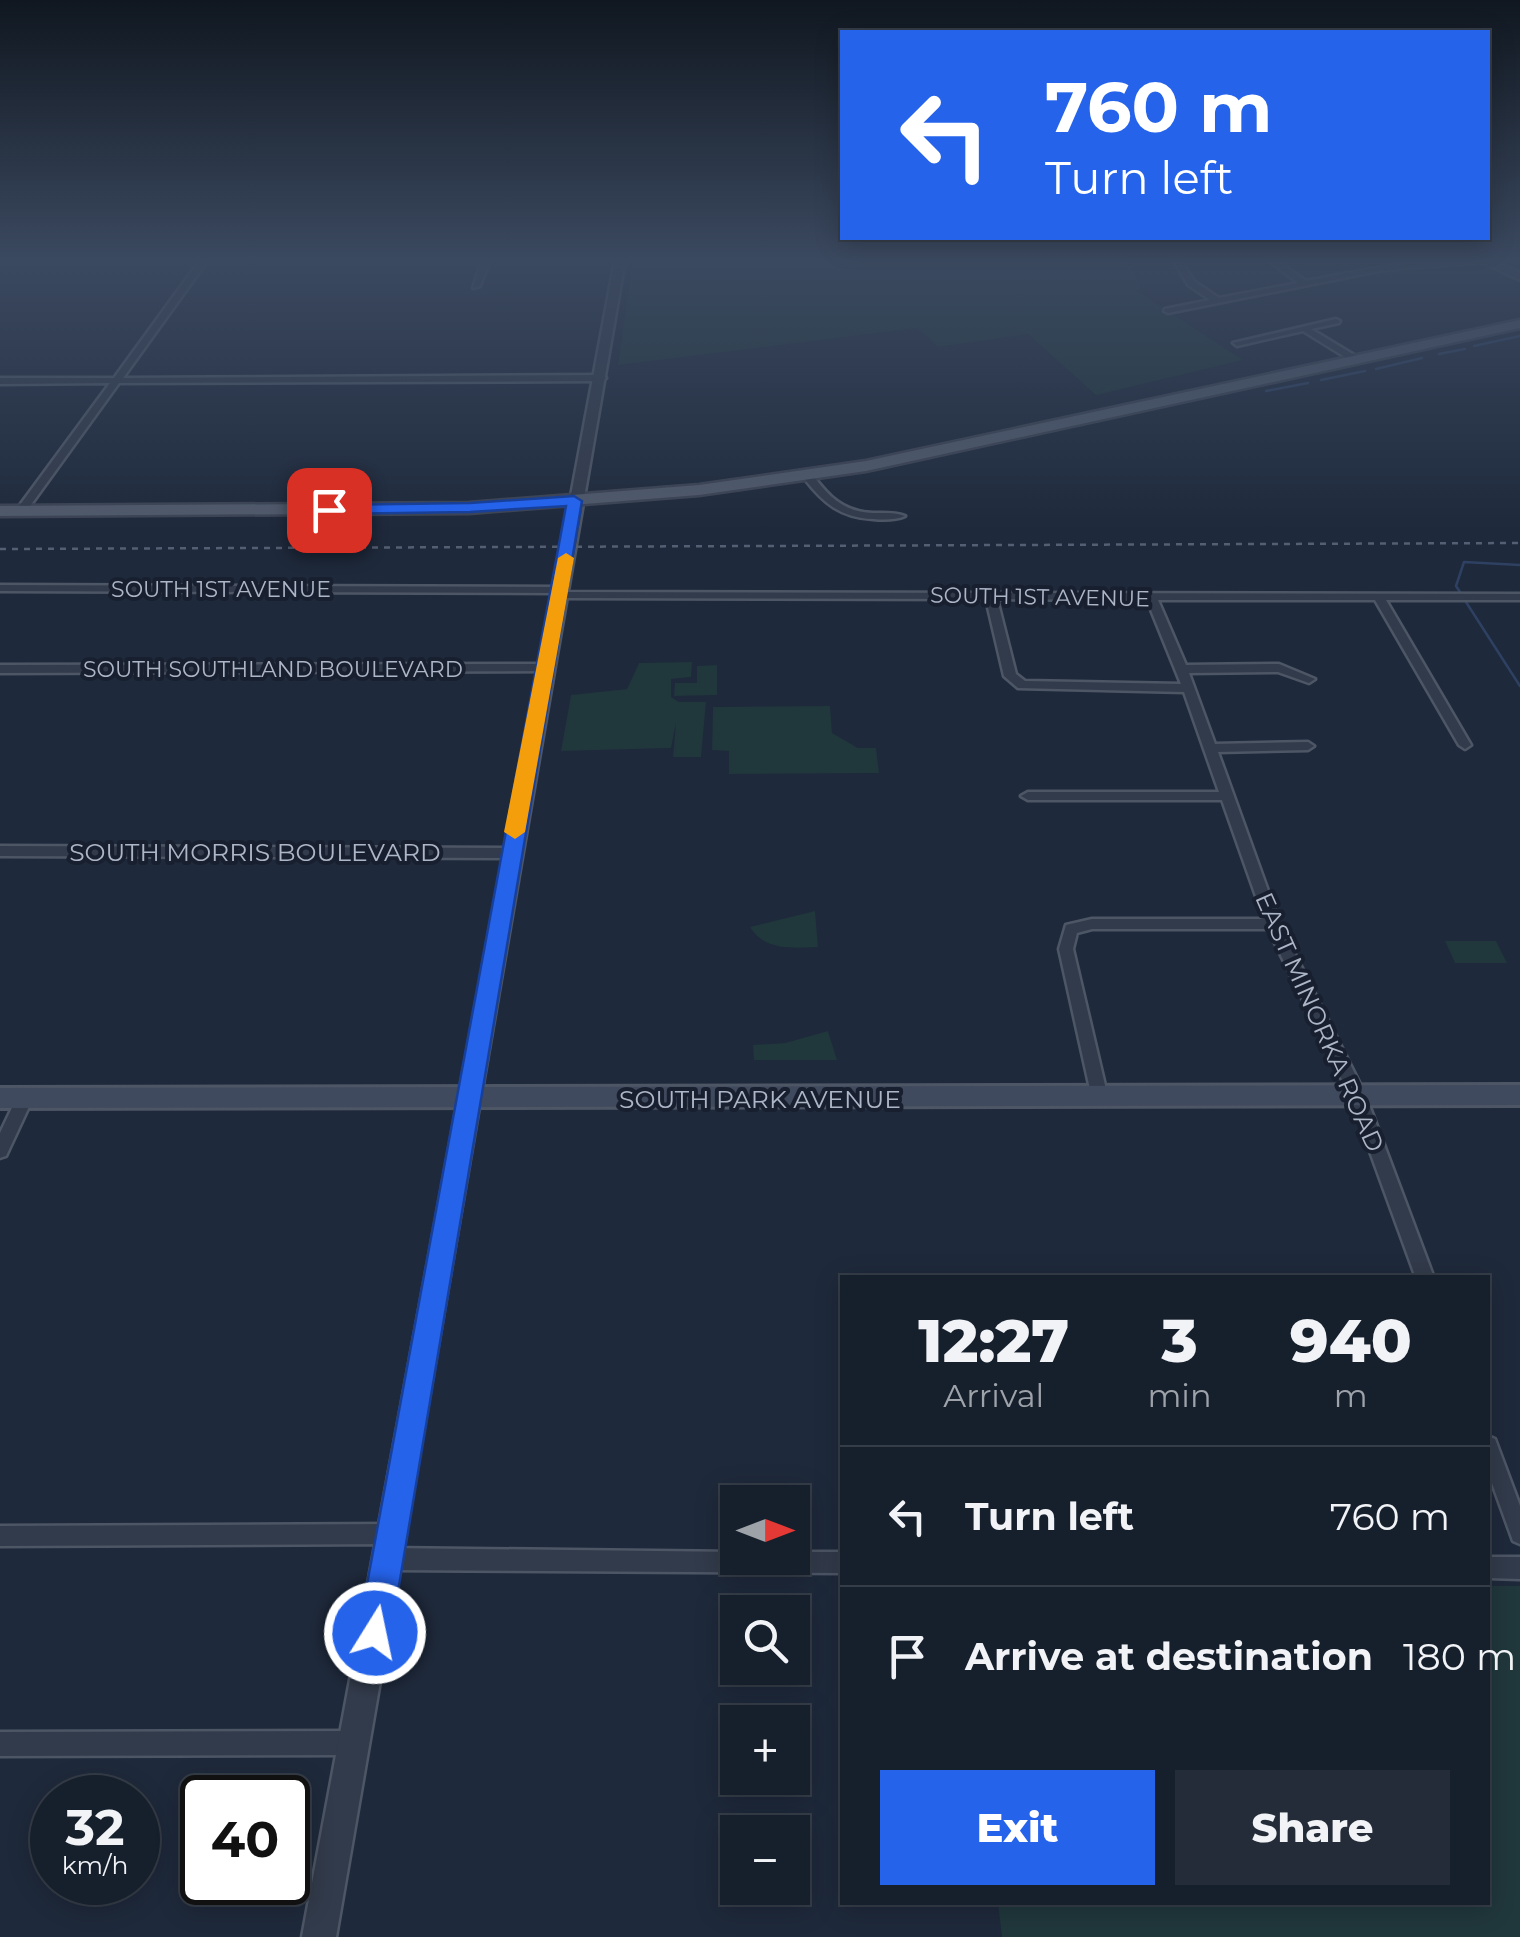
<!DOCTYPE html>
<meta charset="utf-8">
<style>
:root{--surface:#161f2c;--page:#232c38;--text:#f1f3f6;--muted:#9ea2a9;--line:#353d48;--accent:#2563eb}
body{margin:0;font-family:Montserrat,sans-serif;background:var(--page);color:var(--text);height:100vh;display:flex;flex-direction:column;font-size:38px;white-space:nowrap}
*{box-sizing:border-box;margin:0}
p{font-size:32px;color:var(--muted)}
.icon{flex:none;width:55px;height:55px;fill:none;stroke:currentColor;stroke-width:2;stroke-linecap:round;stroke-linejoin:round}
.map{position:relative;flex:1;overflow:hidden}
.details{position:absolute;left:840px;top:1275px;width:650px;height:630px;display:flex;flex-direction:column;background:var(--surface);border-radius:0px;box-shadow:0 5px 25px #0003,0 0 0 2px var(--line)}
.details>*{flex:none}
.top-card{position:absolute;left:840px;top:30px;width:650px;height:210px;border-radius:0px;box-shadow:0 5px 25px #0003,0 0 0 2px var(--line);background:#2563eb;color:#fff;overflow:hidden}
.needle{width:65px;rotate:90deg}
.controls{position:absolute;left:720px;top:1485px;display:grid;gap:20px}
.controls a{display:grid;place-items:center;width:90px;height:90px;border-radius:0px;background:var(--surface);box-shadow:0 5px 25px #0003,0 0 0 2px var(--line);font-size:50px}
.speed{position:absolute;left:30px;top:1775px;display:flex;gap:20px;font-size:50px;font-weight:700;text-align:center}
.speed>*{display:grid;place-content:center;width:130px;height:130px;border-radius:50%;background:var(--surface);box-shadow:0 5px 25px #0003,0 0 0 2px var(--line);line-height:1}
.speed small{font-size:25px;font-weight:400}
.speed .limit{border:5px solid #111;border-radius:15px;background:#fff;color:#111}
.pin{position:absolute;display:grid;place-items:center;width:85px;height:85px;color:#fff;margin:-42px;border-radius:20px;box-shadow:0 5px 15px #0006}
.me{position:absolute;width:110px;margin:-55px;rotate:10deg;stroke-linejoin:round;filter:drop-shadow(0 0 8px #0008)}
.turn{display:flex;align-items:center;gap:35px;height:210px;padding:0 40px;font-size:45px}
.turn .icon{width:130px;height:130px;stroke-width:2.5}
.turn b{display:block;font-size:70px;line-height:85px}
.eta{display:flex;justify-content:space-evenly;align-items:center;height:170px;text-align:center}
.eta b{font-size:60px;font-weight:800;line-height:70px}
.button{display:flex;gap:20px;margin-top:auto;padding:20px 40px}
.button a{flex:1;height:115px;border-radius:0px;background:var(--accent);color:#fff;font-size:40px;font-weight:800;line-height:115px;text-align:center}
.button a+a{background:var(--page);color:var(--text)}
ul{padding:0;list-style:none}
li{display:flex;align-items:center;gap:30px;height:140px;padding:0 40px;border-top:2px solid var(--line)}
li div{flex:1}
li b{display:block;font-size:38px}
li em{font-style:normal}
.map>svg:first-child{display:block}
.green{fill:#20373c}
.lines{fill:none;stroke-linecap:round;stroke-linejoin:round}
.stream{stroke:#2e4162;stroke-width:2.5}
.minor-casing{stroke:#4d5665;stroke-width:5}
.tertiary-casing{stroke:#4d5665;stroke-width:5}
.secondary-casing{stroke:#4d5665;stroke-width:6}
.primary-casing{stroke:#3c4454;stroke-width:5}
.minor{fill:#323b4b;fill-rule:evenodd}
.tertiary{fill:#323b4b;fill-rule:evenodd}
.secondary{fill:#404a5e;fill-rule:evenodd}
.primary{fill:#505a6b;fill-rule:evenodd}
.rail{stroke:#545f73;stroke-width:2.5;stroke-dasharray:6 6;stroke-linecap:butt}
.route{fill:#2563eb;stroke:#184099;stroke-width:2.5}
.slow{fill:#f59e0b}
.labels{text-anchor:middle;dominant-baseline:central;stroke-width:8;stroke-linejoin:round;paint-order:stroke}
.far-street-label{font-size:22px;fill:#adb6c7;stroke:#18202f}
.street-label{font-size:25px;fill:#adb6c7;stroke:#18202f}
</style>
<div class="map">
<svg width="1520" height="1937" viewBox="0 0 1520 1937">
<rect width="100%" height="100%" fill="#1e293b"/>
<path class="green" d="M 633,260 L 1127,260 L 1141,289 L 1137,291 L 1243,360 L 1096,395 L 1028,334 L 938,347 L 918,328 L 618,365 Z
M 692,662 L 691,677 L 671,679 L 671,697 L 679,702 L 706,702 L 701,757 L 673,757 L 676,723 L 671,748 L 561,751 L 571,695 L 627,689 L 639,663 Z
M 717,665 L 717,695 L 674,696 L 675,683 L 697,683 L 697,666 Z
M 830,706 L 832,733 L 858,748 L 876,748 L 879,773 L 729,774 L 729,751 L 712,750 L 713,707 Z
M 815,911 L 818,947 C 793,948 764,951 750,927 Z
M 1445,941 L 1496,941 L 1507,963 L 1455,963 Z
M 828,1031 L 837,1060 L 754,1060 L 753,1045 L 785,1043 Z
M 1488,1586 L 1520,1586 L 1520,1937 L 1002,1937 L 998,1903 L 1488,1902 Z"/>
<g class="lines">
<path class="stream" d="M 1474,346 L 1520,336
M 1439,354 L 1465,349
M 1376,369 L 1422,358
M 1321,380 L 1365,371
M 1266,391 L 1308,383
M 1460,592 L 1456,586 L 1464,562 L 1520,565
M 1466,602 L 1520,686"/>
<defs>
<path id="minor" d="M 200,260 L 208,260 L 123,378 L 602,375 L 606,378 L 602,381 L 119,383 L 25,513 L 17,513 L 17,509 L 110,383 L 0,384 L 0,378 L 114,378 Z
M 482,260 L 490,260 L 480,286 L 473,288 Z
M 1173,260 L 1181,260 L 1194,281 L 1219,298 L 1298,283 L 1268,260 L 1276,260 L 1306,281 C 1367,269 1428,257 1490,260 L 1486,262 L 1384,270 L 1168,313 L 1164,311 L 1165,309 L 1210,300 L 1188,285 Z
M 1336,319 L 1340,321 L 1339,323 L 1311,329 L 1359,358 L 1359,362 L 1353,362 L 1303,331 L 1237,346 L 1233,343 Z
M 804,474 L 812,474 C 828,496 843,512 873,513 C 884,513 895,512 905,516 C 896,520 884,520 873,519 C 841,518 823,503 804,478 Z
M 0,585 L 561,587 L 565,588 L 565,592 L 1520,594 L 1520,600 L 1386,600 L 1471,745 L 1465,749 L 1459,745 L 1375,600 L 1158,600 L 1186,665 L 1279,664 L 1315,679 L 1309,683 L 1278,672 L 1189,673 L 1215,744 L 1308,742 L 1314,746 L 1308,750 L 1218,752 L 1280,924 L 1365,1094 L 1434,1278 L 1416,1278 L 1349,1094 L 1268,929 L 1092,929 L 1077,933 L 1073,949 L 1108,1098 L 1106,1103 L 1100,1105 L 1094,1103 L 1092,1098 L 1059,949 L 1066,925 L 1092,919 L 1264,919 L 1222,800 L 1028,800 L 1021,796 L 1028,792 L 1219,792 L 1184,692 L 1018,688 L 1004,676 L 986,599 L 560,598 L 556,597 L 556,593 L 0,591 ZM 997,599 L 1147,600 L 1181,684 L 1025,681 L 1016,674 Z
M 545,664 L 549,665 L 549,671 L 0,673 L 0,665 Z
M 0,846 L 511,848 L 518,853 L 511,858 L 0,856 Z
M 25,1091 L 31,1093 L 33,1098 L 6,1156 L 0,1158 L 0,1133 L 19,1093 Z
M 1488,1436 L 1495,1439 L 1520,1506 L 1520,1544 L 1513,1541 L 1488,1472 Z
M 393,1524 L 400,1527 L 403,1534 L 400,1541 L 393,1544 L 0,1546 L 0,1526 Z
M 388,1548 L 738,1552 L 738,1558 L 792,1558 L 792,1552 L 842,1552 L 842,1573 L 388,1570 L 381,1566 L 377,1559 L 381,1552 Z
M 1488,1557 L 1520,1557 L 1520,1579 L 1488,1578 Z
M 354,1731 L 362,1735 L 366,1743 L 362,1751 L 354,1755 L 0,1756 L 0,1732 Z"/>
<path id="tertiary" d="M 615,260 L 625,260 L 336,1937 L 302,1937 Z
M 1478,260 L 1490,260 L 1520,273 L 1520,280 Z"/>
<path id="secondary" d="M 1520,1085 L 1520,1105 L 0,1108 L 0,1088 Z"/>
<path id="primary" d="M 1520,320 L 1520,328 L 866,471 L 699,495 L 469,513 L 0,516 L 0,506 L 469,503 L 699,485 L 866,461 Z"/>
</defs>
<use href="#minor" class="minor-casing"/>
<use href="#tertiary" class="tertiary-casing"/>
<use href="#secondary" class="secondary-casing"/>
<use href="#primary" class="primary-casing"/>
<use href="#minor" class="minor"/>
<use href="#tertiary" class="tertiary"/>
<use href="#secondary" class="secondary"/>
<use href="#primary" class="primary"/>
<path class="rail" d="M 0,549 L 1520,543"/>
</g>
<linearGradient id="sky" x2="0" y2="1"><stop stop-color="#101720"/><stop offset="0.49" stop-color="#3b4960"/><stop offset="1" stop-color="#3b4960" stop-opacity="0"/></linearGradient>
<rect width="1520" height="531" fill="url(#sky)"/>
<path class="route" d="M 574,496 L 582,501 L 391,1633 L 386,1645 L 375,1650 L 363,1645 L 358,1633 L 566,506 L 470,512 L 329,514 L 321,510 L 329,505 L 470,503 Z"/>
<path class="slow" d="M 566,553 L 574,558 L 525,832 L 515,839 L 504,832 L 558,558 Z"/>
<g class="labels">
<g class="far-street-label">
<text x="221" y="589">SOUTH 1ST AVENUE</text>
<text transform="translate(1040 597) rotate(1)">SOUTH 1ST AVENUE</text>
<text x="273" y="669">SOUTH SOUTHLAND BOULEVARD</text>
</g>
<g class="street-label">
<text x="255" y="852">SOUTH MORRIS BOULEVARD</text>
<text transform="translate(1320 1022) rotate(66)">EAST MINORKA ROAD</text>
<text x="760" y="1099">SOUTH PARK AVENUE</text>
</g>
</g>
</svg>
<div class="controls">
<a><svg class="needle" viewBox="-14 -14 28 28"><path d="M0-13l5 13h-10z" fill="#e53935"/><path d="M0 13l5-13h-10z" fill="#9ea2a9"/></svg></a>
<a><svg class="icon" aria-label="search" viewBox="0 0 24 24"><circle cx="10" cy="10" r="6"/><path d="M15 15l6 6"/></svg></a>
<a>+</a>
<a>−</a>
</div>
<div class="speed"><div>32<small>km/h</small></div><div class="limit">40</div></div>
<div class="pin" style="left:329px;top:510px;background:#d93025"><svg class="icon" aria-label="arrive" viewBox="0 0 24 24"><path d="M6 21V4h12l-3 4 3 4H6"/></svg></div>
<svg class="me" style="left:375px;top:1633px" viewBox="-20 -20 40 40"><circle r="17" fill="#2563eb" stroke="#fff" stroke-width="3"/><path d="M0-11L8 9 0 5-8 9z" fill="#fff"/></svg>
<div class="top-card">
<div class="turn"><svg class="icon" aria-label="left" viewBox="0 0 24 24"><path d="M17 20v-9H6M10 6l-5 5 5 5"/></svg><div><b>760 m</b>Turn left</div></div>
</div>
<section class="details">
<div class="eta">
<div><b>12:27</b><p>Arrival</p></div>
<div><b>3</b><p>min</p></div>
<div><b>940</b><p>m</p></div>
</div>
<ul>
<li><svg class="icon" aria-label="left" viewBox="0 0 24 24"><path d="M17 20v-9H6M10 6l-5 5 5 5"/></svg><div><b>Turn left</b></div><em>760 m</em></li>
<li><svg class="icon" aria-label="arrive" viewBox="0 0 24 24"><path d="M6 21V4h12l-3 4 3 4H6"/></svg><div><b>Arrive at destination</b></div><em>180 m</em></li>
</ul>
<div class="button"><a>Exit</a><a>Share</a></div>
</section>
</div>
